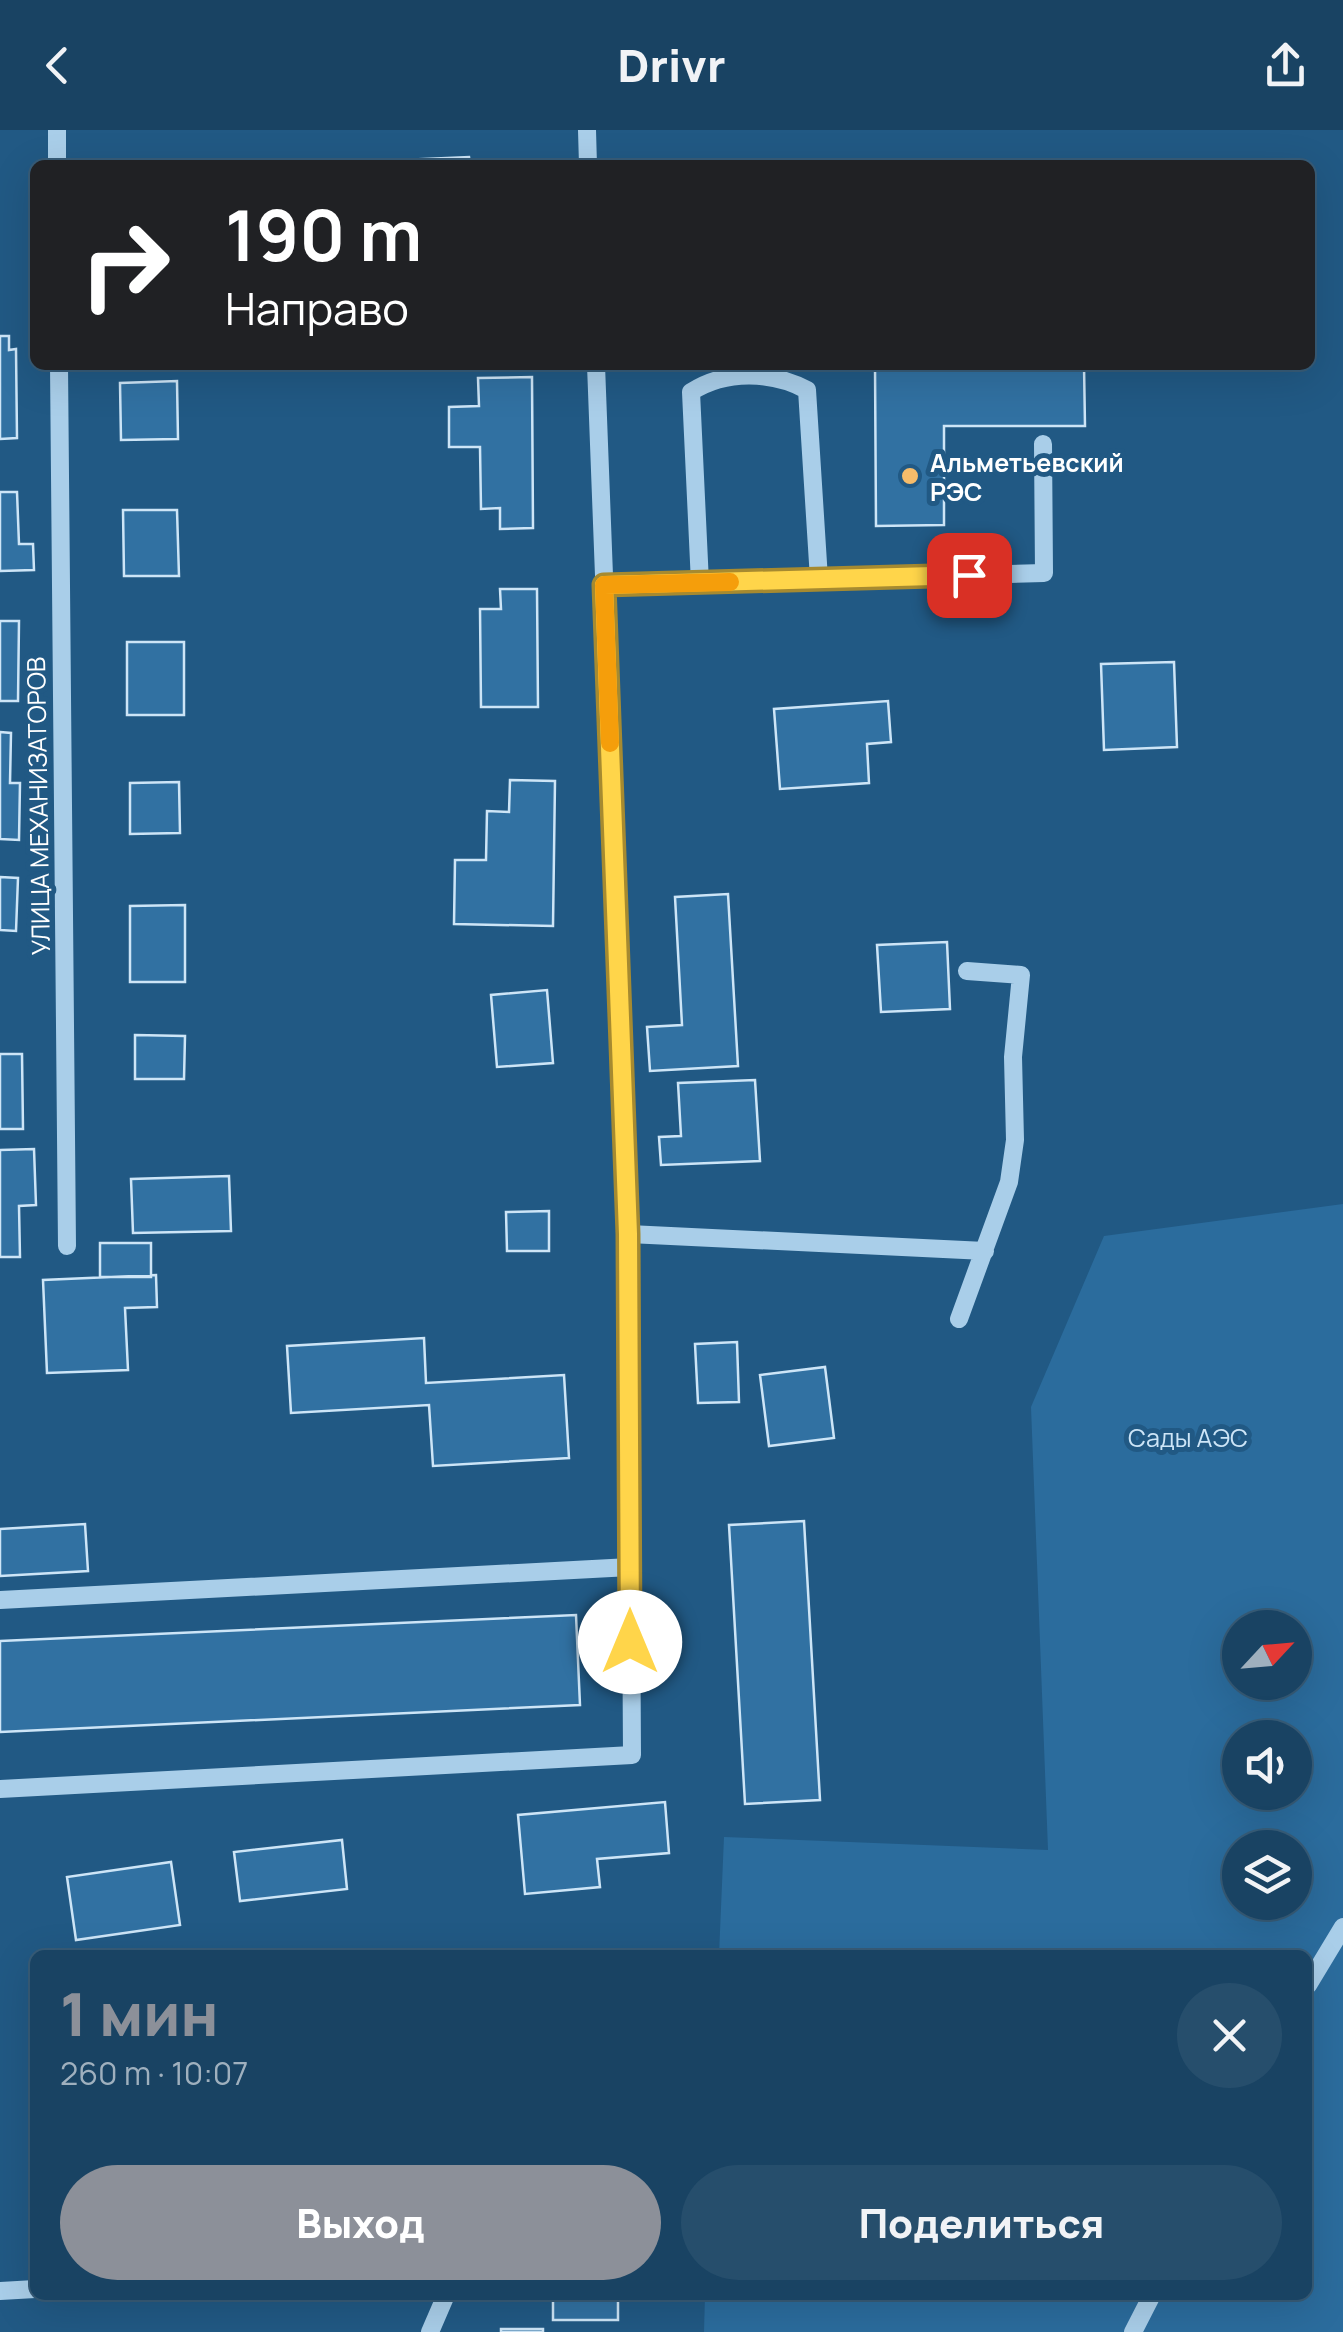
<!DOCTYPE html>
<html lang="ru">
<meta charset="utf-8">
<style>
:root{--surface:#194363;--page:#264e6c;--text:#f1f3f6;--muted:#9fb0be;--line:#375c78;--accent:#8c9099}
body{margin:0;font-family:Manrope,sans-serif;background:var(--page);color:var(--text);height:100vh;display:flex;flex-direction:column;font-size:38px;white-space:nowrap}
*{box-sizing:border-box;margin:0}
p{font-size:32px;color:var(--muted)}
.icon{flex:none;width:55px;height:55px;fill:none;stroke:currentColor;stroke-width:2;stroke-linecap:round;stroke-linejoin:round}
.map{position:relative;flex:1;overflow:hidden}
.side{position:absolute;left:30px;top:1820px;width:1282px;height:350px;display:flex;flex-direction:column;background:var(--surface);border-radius:15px;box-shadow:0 10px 40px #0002,0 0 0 2px var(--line)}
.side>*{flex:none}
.guide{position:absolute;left:30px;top:30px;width:1285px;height:210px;border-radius:15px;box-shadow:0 10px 40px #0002,0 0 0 2px var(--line);background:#202124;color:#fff;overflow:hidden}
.needle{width:65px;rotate:64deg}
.controls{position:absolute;left:1222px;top:1480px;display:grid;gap:20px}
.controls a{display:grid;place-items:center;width:90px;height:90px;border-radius:50%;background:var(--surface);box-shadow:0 10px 40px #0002,0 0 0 2px var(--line);font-size:50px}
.pin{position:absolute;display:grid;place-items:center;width:85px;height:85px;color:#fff;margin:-42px;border-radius:20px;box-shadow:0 5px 15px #0006}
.me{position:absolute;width:110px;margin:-55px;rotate:0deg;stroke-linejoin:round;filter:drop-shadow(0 0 8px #0008)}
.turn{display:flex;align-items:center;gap:35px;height:210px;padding:0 30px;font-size:45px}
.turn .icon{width:130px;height:130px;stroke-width:2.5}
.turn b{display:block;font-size:70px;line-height:85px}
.round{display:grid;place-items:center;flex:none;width:105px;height:105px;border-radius:52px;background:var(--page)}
.head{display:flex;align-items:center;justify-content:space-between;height:170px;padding:0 30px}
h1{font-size:60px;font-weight:800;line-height:75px;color:var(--accent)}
.cta{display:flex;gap:20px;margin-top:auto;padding:20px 30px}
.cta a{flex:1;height:115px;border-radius:60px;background:var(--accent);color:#fff;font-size:40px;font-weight:800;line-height:115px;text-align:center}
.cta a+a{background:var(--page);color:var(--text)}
header{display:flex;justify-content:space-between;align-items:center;height:130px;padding:0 30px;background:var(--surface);font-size:45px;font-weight:800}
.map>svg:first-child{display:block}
.green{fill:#2b6c9d;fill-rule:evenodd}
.building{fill:#3171a2;stroke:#cde5f7;stroke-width:2.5}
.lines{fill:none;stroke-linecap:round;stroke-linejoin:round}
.minor{stroke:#a9cee9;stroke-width:18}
.route-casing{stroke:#a68a30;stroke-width:25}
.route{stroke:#ffd54a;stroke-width:18}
.slow{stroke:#f59e0b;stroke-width:18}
.poi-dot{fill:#f6bc6a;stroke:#215984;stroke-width:4}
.labels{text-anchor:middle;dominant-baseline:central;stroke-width:10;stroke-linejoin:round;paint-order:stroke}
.poi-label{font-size:25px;font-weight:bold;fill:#fff;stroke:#215984;text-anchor:start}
.street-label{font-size:25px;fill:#fff;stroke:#215984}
.park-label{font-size:25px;fill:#cde5f7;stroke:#215984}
</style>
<header><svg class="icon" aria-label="back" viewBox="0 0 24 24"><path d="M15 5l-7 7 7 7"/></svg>Drivr<svg class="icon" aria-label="share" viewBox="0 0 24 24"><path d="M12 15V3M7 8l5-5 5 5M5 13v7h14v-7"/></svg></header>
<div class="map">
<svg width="1343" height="2202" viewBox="0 0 1343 2202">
<rect width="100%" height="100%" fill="#215984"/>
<path class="green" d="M 1343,1074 L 1343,2202 L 704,2202 L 705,2165 L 1308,2165 L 1308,1825 L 719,1825 L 724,1707 L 1048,1720 L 1031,1277 L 1104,1106 ZM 1240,1498 L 1295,1498 L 1295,1552 L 1240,1552 ZM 1240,1608 L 1295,1608 L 1295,1662 L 1240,1662 ZM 1240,1718 L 1295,1718 L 1295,1772 L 1240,1772 Z"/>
<path class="building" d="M 469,27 L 470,35 L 379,35 L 379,31 Z
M 0,206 L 9,206 L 9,220 L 16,219 L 17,308 L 0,309 Z
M 875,235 L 1084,235 L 1085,296 L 944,296 L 944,395 L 876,396 Z
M 532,247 L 533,398 L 500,399 L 500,378 L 481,379 L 480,317 L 449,317 L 449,277 L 479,276 L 478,248 Z
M 177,251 L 178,309 L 121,310 L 120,253 Z
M 0,362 L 17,362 L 19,414 L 33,414 L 34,440 L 0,441 Z
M 123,380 L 177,380 L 179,446 L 124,446 Z
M 500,459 L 537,459 L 538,577 L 481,577 L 480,479 L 501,479 Z
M 0,491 L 19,491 L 18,571 L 0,571 Z
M 127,512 L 184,512 L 184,585 L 127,585 Z
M 1174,532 L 1177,617 L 1104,620 L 1101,534 Z
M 888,571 L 891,612 L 867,614 L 869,653 L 780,659 L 774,579 Z
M 0,602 L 11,603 L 10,653 L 20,653 L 19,710 L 0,709 Z
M 510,650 L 555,651 L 553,796 L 454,794 L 455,730 L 486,730 L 487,681 L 509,682 Z
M 179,652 L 180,703 L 130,704 L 130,653 Z
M 0,747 L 18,748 L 16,801 L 0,800 Z
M 728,764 L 738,936 L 650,941 L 647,897 L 682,895 L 675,767 Z
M 185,775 L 185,852 L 130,852 L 130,776 Z
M 947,812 L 950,879 L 881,882 L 877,815 Z
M 547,860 L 553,933 L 497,937 L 491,865 Z
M 135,905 L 185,906 L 184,949 L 135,949 Z
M 0,924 L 22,924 L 23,999 L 0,999 Z
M 755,950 L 760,1031 L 661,1035 L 659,1007 L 681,1006 L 678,953 Z
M 34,1019 L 36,1075 L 19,1076 L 20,1127 L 0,1127 L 0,1020 Z
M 229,1046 L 231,1101 L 133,1103 L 131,1049 Z
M 549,1081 L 549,1121 L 507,1121 L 506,1082 Z
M 100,1113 L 151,1113 L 151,1147 L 100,1147 Z
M 156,1145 L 157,1177 L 125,1178 L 128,1240 L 47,1243 L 43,1150 Z
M 424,1208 L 426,1253 L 564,1245 L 569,1328 L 433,1336 L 429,1275 L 291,1283 L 287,1216 Z
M 737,1212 L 739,1272 L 698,1273 L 695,1214 Z
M 825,1237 L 834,1308 L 769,1316 L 760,1245 Z
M 804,1391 L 820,1670 L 745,1674 L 729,1395 Z
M 85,1394 L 88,1441 L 0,1446 L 0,1399 Z
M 576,1485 L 580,1575 L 0,1602 L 0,1511 Z
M 665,1672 L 669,1723 L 597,1729 L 600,1757 L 525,1764 L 518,1685 Z
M 342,1710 L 347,1759 L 240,1771 L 234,1722 Z
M 171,1732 L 180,1795 L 76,1810 L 67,1747 Z
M 553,2165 L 618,2165 L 618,2190 L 553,2190 Z
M 501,2199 L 543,2199 L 543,2202 L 501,2202 Z"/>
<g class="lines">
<path class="minor" d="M 57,0 L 57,35
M 587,0 L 588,35
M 59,235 L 67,1116
M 700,453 L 691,262 C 725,240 772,241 807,260 L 819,449
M 604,455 L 1044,443 L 1043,314
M 629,1104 L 985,1121
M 959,1189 L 1009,1052 L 1015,1010 L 1013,927 L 1021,845 L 967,841
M 0,1470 L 630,1437
M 0,1659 L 632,1625 L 629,1104 L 596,235
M 1308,1855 L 1343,1797
M 0,2161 L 35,2159
M 430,2202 L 446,2165
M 1133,2202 L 1152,2165"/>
</g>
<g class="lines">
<defs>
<path id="route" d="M 630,1512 L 628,1104 L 604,455 L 969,445"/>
</defs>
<use href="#route" class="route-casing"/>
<use href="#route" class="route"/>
<path class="slow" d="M 610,613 L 604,455 L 730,452"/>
</g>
<circle class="poi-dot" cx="910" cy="346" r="10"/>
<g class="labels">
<g class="poi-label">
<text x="930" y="332">Альметьевский<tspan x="930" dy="29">РЭС</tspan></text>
</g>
<g class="street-label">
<text transform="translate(38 676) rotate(-91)">УЛИЦА МЕХАНИЗАТОРОВ</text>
</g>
<g class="park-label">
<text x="1188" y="1307">Сады АЭС</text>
</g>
</g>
</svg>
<div class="controls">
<a><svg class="needle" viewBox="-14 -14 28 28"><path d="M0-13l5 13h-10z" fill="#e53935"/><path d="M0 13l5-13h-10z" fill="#9fb0be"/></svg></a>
<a><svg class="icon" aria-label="sound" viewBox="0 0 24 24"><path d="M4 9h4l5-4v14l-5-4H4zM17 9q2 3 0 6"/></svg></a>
<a><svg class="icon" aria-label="layers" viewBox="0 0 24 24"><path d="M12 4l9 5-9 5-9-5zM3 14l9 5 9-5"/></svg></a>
</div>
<div class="pin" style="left:969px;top:445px;background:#d93025"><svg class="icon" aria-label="arrive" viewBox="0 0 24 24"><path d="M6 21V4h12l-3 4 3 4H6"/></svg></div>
<svg class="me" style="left:630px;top:1512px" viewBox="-20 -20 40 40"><circle r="19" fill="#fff"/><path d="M0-13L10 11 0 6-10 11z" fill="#ffd54a"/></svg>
<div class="guide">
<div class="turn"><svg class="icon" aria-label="right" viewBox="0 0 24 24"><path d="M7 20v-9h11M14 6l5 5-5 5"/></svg><div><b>190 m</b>Направо</div></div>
</div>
<section class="side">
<div class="head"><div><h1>1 мин</h1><p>260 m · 10:07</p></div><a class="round"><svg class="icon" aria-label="close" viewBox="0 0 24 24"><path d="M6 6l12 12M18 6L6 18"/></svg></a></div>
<div class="cta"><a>Выход</a><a>Поделиться</a></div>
</section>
</div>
